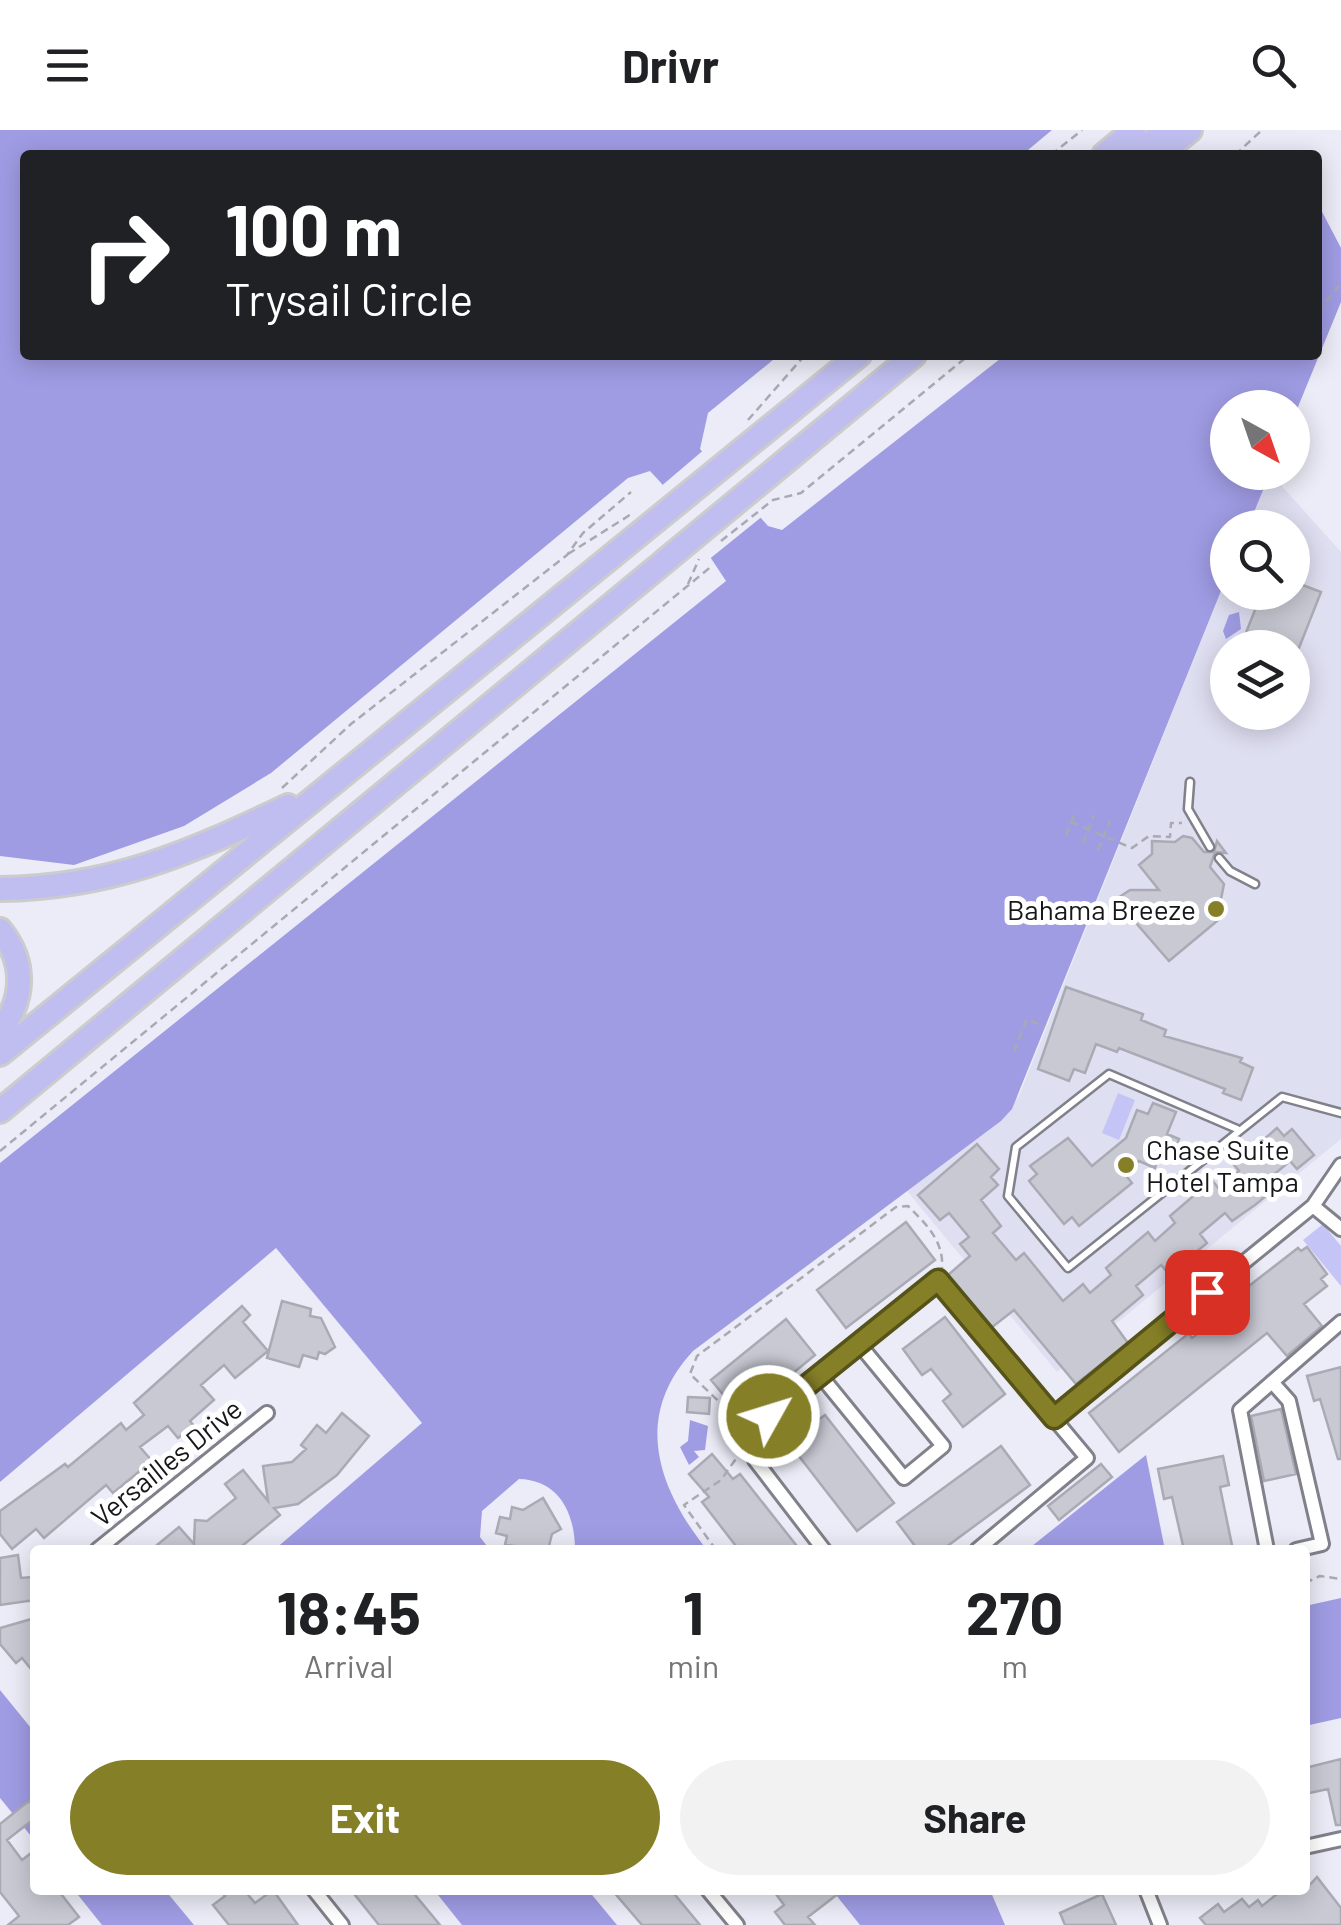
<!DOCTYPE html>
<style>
:root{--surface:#fff;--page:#f2f2f2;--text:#202124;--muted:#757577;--accent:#857f27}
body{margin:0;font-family:Barlow,sans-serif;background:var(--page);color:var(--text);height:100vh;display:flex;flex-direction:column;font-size:38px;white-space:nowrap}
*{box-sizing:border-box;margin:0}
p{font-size:32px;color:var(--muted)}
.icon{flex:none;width:55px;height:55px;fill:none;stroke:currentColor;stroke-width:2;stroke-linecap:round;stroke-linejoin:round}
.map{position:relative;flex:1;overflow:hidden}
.side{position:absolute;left:30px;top:1415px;width:1280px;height:350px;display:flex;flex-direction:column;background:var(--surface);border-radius:10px;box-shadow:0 5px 25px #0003}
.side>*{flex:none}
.hud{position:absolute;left:20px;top:20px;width:1302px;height:210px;border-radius:10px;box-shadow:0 5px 25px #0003;background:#202124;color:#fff;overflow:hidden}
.needle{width:65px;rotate:140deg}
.fabs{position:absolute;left:1210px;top:260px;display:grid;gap:20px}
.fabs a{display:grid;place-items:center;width:100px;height:100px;border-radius:50%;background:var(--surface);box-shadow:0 5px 25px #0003;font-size:50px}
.pin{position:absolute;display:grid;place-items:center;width:85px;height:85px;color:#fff;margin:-42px;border-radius:20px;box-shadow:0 5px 15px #0006}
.me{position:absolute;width:110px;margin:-55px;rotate:51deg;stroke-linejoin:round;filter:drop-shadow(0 0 8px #0008)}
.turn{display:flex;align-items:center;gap:35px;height:210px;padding:0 40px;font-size:45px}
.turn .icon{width:130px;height:130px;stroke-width:2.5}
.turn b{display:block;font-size:70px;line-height:85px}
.eta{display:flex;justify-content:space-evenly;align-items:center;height:170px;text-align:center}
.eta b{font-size:60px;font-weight:700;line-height:70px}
.button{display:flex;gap:20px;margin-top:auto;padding:20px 40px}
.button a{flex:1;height:115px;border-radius:60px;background:var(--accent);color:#fff;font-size:40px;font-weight:700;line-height:115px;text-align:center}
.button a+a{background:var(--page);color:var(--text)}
header{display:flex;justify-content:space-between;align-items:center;height:130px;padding:0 40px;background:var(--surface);font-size:45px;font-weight:700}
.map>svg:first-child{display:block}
.built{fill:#dfdff2;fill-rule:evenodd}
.green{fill:#c5c4f7}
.water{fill:#a09ce4}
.pier{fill:#ebecf7}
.building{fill:#c9c9d4;stroke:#aaaab4;stroke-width:2.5}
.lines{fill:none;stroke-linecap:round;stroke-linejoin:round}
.service-casing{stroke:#80818a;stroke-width:11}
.minor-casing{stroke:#80818a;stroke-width:18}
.trunk-casing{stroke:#cccccd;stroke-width:28}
.path{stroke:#a9a9b2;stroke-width:2.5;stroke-dasharray:8 5;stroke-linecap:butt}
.service{stroke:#fff;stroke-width:6}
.minor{stroke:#fff;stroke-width:12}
.trunk{stroke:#c0bef0;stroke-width:22}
.route-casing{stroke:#565319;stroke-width:25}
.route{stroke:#857f27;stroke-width:18}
.poi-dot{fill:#857f27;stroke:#fff;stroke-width:4}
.labels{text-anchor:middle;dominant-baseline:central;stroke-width:10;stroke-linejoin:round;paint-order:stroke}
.poi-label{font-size:28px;fill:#17171a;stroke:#fff;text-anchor:end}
.street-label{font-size:28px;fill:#17171a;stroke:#fff}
</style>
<header><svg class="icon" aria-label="menu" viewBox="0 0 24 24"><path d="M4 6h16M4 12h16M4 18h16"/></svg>Drivr<svg class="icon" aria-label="search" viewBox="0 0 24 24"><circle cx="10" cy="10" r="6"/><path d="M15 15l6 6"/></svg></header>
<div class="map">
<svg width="1341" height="1795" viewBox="0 0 1341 1795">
<rect width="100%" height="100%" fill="#ebecf7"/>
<path class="built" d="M 1270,343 L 1341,422 L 1341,1009 L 1057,1242 L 907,1061 L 1001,991 L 1019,966 L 1227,446 L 1228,462 L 1292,462 L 1292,398 L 1248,397 ZM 1228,518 L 1292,518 L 1292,582 L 1228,582 Z"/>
<path class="green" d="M 1118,963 L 1135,970 L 1119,1010 L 1102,1003 Z
M 1323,1094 L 1341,1116 L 1341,1156 L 1303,1110 Z"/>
<path class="water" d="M 0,0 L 1052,0 L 1022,25 L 25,25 L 25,225 L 779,225 L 708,283 L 700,319 L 768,396 L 782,400 L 1005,225 L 1318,225 L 1318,74 L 1341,118 L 1341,172 L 1293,289 L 1292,278 L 1228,278 L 1228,342 L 1270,343 L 1248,397 L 1228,398 L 1227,446 L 1012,979 L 1001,991 L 693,1221 C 632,1287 658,1358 707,1420 L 575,1420 C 575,1383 559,1350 519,1349 L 482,1381 L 480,1407 L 490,1420 L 274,1420 L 422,1293 L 276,1118 L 0,1352 L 0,1033 L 726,451 L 662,354 L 650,341 L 628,348 L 271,643 L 184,696 L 74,735 L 0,726 Z
M 1239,482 L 1241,499 L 1226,509 L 1223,501 L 1229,485 Z
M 690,1290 L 708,1296 L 705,1320 L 694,1321 L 699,1327 L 689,1335 L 680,1317 L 688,1311 Z
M 1146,1325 L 1165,1420 L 1027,1420 Z
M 1341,1468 L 1341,1588 L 1305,1596 L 1305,1476 Z
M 0,1560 L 35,1603 L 35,1711 L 0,1668 Z
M 74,1760 L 165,1760 L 194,1795 L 102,1795 Z
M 434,1760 L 588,1760 L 617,1795 L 462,1795 Z
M 832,1760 L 990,1760 L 1005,1795 L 860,1795 Z"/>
<path class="pier" d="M 706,318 L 764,385 L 707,431 L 659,358 Z"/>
<path class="building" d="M 1292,451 L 1321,462 L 1299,518 L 1240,518 L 1262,462 L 1292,462 Z
M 1183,706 L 1192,708 L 1204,722 L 1214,722 L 1217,711 L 1226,723 L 1215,722 L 1210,737 L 1224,754 L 1221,769 L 1214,775 L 1223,786 L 1169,831 L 1136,793 L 1126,792 L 1117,782 L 1118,768 L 1130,760 L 1159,760 L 1139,735 L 1152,724 L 1152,711 L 1175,712 Z
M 1066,857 L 1143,884 L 1141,890 L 1166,900 L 1164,906 L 1242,928 L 1240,932 L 1253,938 L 1241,970 L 1223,963 L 1225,959 L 1119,918 L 1117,922 L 1096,914 L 1085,943 L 1074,939 L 1069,951 L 1038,939 Z
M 1153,973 L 1176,982 L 1167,1004 L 1179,1009 L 1170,1031 L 1159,1026 L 1155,1038 L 1139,1031 L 1124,1043 L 1132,1053 L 1079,1096 L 1072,1087 L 1064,1094 L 1029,1051 L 1037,1044 L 1030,1036 L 1068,1008 L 1092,1036 L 1126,1008 L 1137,980 L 1148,984 Z
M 1277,998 L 1284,1006 L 1292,999 L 1314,1025 L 1297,1039 L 1290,1031 L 1264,1053 L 1272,1061 L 1255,1075 L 1232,1091 L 1225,1083 L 1200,1104 L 1207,1113 L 1190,1127 L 1168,1143 L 1161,1135 L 1136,1156 L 1143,1165 L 1112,1191 L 1128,1213 L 1076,1254 L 1014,1180 L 991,1198 L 983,1188 L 948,1145 L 970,1126 L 960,1114 L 969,1107 L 949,1083 L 940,1090 L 918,1065 L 977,1014 L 999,1039 L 991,1047 L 998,1055 L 981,1070 L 1001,1096 L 993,1103 L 1016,1130 L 1024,1123 L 1063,1171 L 1083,1154 L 1090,1163 L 1111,1145 L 1106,1138 L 1148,1102 L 1155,1111 L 1175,1093 L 1170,1086 L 1212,1050 L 1219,1059 L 1239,1041 L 1234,1035 Z
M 906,1092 L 935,1130 L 846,1198 L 817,1160 Z
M 1307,1117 L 1327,1144 L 1321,1149 L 1327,1156 L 1304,1174 L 1322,1196 L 1287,1226 L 1267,1203 L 1119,1322 L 1089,1283 L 1189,1203 L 1192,1208 L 1214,1192 L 1210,1186 L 1298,1118 L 1301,1121 Z
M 282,1171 L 311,1179 L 310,1186 L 321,1188 L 335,1217 L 325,1224 L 319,1222 L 317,1229 L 303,1225 L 299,1237 L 267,1228 Z
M 242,1176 L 250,1185 L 243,1192 L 268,1221 L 235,1248 L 224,1235 L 201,1255 L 214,1270 L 190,1291 L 194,1296 L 178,1308 L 168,1296 L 140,1317 L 152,1331 L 113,1363 L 106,1355 L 44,1408 L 36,1399 L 12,1419 L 0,1404 L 0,1381 L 65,1334 L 68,1337 L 121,1293 L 126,1300 L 144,1285 L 134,1273 Z
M 945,1187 L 1005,1264 L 963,1297 L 943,1271 L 951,1264 L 931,1239 L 922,1245 L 903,1219 Z
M 786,1189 L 815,1225 L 741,1286 L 711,1250 Z
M 1341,1237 L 1341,1329 L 1338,1329 L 1320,1269 L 1314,1271 L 1307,1246 Z
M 688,1267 L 710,1268 L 709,1284 L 687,1282 Z
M 1281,1279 L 1296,1344 L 1264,1351 L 1251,1286 Z
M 342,1283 L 369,1306 L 337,1345 L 298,1374 L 274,1378 L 280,1385 L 237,1420 L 151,1420 L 179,1397 L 194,1414 L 195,1390 L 207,1391 L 236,1368 L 225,1354 L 243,1340 L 268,1371 L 263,1336 L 292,1332 L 306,1319 L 301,1315 L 317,1295 L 326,1303 Z
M 825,1285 L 894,1373 L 857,1401 L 788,1312 Z
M 1001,1316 L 1030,1355 L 942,1420 L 918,1420 L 897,1392 Z
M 712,1324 L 733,1349 L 740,1344 L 800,1420 L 739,1420 L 702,1372 L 709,1367 L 689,1344 Z
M 1223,1326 L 1229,1355 L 1220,1357 L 1233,1420 L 1184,1420 L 1172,1367 L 1164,1369 L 1158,1339 Z
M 1101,1334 L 1112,1347 L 1059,1390 L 1048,1376 Z
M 543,1368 L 561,1399 L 552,1404 L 548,1420 L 505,1415 L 507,1406 L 496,1403 L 500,1387 L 510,1389 L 512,1377 L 523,1380 Z
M 18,1425 L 21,1448 L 32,1447 L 35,1470 L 0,1475 L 0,1428 Z
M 35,1488 L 35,1544 L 22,1528 L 16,1533 L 0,1514 L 0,1498 Z
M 1341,1629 L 1341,1695 L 1336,1695 L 1328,1659 L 1305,1664 L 1305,1638 Z
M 30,1670 L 35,1688 L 7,1710 L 22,1730 L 35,1720 L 35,1760 L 58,1760 L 79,1787 L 68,1795 L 8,1795 L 19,1786 L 0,1762 L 0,1694 Z
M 1317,1747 L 1341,1778 L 1341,1795 L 1206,1795 L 1200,1788 L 1218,1774 L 1224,1782 L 1242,1769 L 1249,1777 L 1258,1770 L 1262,1776 L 1282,1760 L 1305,1760 Z
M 220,1760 L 244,1760 L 255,1773 L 273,1760 L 298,1795 L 229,1795 L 213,1775 L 225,1766 Z
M 351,1760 L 411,1760 L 440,1795 L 379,1795 Z
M 612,1760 L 671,1760 L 700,1795 L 642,1795 Z
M 773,1760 L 843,1760 L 808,1787 L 815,1795 L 785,1795 L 775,1782 L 784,1775 Z
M 1102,1764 L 1116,1795 L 1065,1795 L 1060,1783 Z"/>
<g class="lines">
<defs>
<path id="service" d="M 1190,652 L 1188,679 L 1210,717
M 1219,728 L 1230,741 L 1255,754
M 1237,999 L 1109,944 L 1016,1017 L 1008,1066 L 1068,1138 L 1282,967 L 1341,983"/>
<path id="minor" d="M 1313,1076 L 1341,1099
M 820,1245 L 904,1348 L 943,1316 L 859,1214
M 1272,1252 L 1289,1271 L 1322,1414 L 1296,1420
M 1054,1287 L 1313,1076 L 1341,1035
M 97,1420 L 267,1283
M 824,1420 L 755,1330 L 754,1309 L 769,1286 L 938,1150 L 1087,1328 L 977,1420
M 1267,1420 L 1240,1280 L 1341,1192
M 1305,1717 L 1341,1709
M 314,1760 L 342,1795
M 708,1760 L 737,1795
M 1151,1760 L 1147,1762 L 1160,1795"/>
<path id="trunk" d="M 1104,25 L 1134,0
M 1136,25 L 1166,0
M 1159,25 L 1190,0
M 0,759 C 110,758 190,723 288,676
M 0,800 C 26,832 25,869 0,901
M 0,924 L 859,225
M 0,981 L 914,225"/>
</defs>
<use href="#service" class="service-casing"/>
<use href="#minor" class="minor-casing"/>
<use href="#trunk" class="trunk-casing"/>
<path class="path" d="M 1051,25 L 1082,0
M 1235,25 L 1262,0
M 1318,182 L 1341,153
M 748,290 L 805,225
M 721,411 L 773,370 L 801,363 L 969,225
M 568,424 L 633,383
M 688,454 L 699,429
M 282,658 L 351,594 L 567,425 L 583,403 L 631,362
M 1071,692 L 1132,718 L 1149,706 L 1170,707 L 1171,693 L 1182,693
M 1066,705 L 1076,680
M 1083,713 L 1094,685
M 1098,720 L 1110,691
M 1014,921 L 1027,889 L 1045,897
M 0,1021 L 713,435
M 740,1301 L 733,1285 L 690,1244 L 697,1226 L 896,1077 L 908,1076 C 926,1094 944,1111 942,1138
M 716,1420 L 684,1375 L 721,1350 L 740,1323
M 1305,1453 L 1320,1446 L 1341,1449"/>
<use href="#service" class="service"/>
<use href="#minor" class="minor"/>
<use href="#trunk" class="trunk"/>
</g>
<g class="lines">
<defs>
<path id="route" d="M 769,1286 L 938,1150 L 1054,1288 L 1207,1162"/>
</defs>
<use href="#route" class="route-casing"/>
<use href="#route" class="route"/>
</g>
<g class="poi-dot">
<circle cx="1216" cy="779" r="10"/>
<circle cx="1126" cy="1035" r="10"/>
</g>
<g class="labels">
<g class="poi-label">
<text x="1196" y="779">Bahama Breeze</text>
<text x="1146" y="1019" text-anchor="start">Chase Suite<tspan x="1146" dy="32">Hotel Tampa</tspan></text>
</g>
<g class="street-label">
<text transform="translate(166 1332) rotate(-39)">Versailles Drive</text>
</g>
</g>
</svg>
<div class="fabs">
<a><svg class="needle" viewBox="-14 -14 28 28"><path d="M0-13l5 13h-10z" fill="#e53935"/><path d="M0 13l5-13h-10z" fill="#757577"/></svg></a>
<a><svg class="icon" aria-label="search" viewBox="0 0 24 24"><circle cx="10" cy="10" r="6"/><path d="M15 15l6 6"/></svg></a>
<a><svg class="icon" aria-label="layers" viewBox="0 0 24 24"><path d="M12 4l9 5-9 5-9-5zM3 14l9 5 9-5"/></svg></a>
</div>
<div class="pin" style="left:1207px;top:1162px;background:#d93025"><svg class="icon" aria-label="arrive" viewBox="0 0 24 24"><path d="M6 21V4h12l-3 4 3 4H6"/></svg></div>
<svg class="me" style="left:769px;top:1286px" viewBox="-20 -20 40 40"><circle r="17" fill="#857f27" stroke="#fff" stroke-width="3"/><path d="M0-11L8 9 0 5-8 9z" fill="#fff"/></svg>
<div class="hud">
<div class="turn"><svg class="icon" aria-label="right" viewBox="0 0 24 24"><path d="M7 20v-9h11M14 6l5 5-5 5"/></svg><div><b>100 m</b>Trysail Circle</div></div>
</div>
<section class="side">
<div class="eta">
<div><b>18:45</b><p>Arrival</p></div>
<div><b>1</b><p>min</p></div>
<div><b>270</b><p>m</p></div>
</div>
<div class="button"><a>Exit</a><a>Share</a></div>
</section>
</div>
